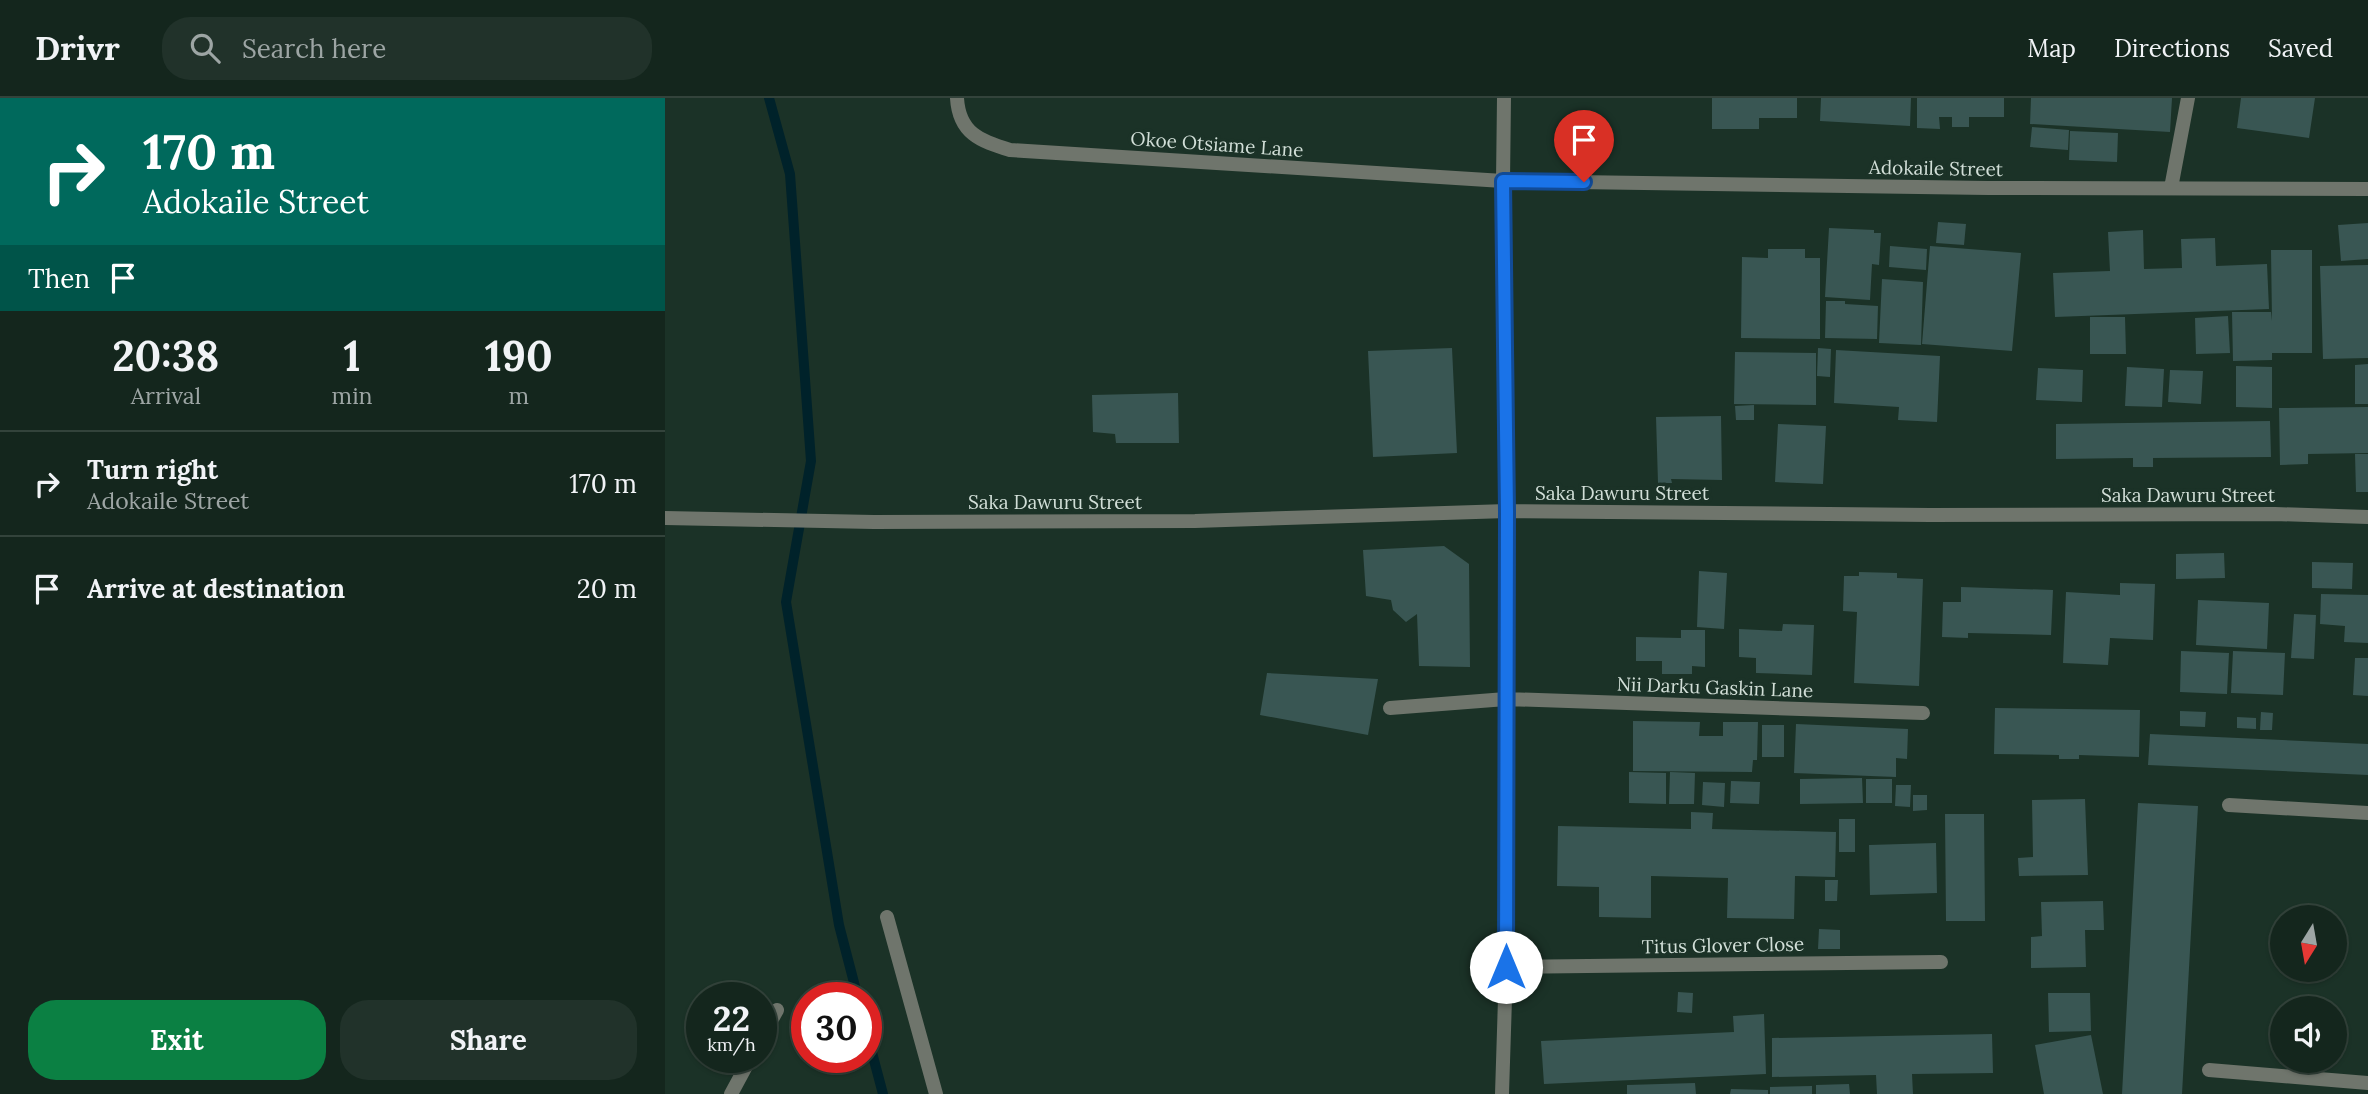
<!DOCTYPE html>
<style>
:root{--surface:#14261d;--page:#21322a;--text:#f1f3f6;--muted:#9da5a4;--line:#33433b;--accent:#0b8043}
body{margin:0;font-family:Lora,serif;background:var(--page);color:var(--text);height:100vh;display:flex;flex-direction:column;font-size:26px;white-space:nowrap}
*{box-sizing:border-box;margin:0}
p{font-size:23px;color:var(--muted)}
.icon{flex:none;width:38px;height:38px;fill:none;stroke:currentColor;stroke-width:2;stroke-linecap:round;stroke-linejoin:round}
.map{position:relative;flex:1;overflow:hidden}
.side{display:flex;flex-direction:column;background:var(--surface);width:665px}
.side>*{flex:none}
.banner{background:#00695c;color:#fff;overflow:hidden}
.needle{width:46px;rotate:191deg}
.controls{position:absolute;left:1605px;top:807px;display:grid;gap:14px}
.controls a{display:grid;place-items:center;width:77px;height:77px;border-radius:50%;background:var(--surface);box-shadow:0 2px 5px #0004,0 0 0 2px var(--line);font-size:35px}
.speed{position:absolute;left:21px;top:884px;display:flex;gap:14px;font-size:35px;font-weight:700;text-align:center}
.speed>*{display:grid;place-content:center;width:91px;height:91px;border-radius:50%;background:var(--surface);box-shadow:0 2px 5px #0004,0 0 0 2px var(--line);line-height:1}
.speed small{font-size:18px;font-weight:400}
.speed .limit{border:10px solid #d22;background:#fff;color:#111}
.pin{position:absolute;display:grid;place-items:center;width:60px;height:60px;color:#fff;margin:-72px -30px;border-radius:50% 50% 50% 0;rotate:-45deg;box-shadow:0 0 7px #0007}
.pin .icon{rotate:45deg}
.me{position:absolute;width:77px;margin:-38px;rotate:0deg;stroke-linejoin:round;filter:drop-shadow(0 0 5px #0008)}
.turn{display:flex;align-items:center;gap:24px;height:147px;padding:0 28px;font-size:32px}
.turn .icon{width:91px;height:91px;stroke-width:2.5}
.turn b{display:block;font-size:49px;line-height:60px}
.then{display:flex;align-items:center;height:66px;padding:0 28px;background:#0003;gap:14px;font-size:26px}
.eta{display:flex;justify-content:space-evenly;align-items:center;height:119px;text-align:center}
.eta b{font-size:42px;font-weight:700;line-height:49px}
.action{display:flex;gap:14px;margin-top:auto;padding:14px 28px}
.action a{flex:1;height:80px;border-radius:28px;background:var(--accent);color:#fff;font-size:28px;font-weight:700;line-height:80px;text-align:center}
.action a+a{background:var(--page);color:var(--text)}
ul{padding:0;list-style:none}
li{display:flex;align-items:center;gap:21px;height:105px;padding:0 28px;border-top:2px solid var(--line)}
li div{flex:1}
li b{display:block;font-size:26px}
li em{font-style:normal}
header{display:flex;align-items:center;gap:42px;box-sizing:border-box;height:98px;padding:0 35px;background:var(--surface);border-bottom:2px solid var(--line)}
header strong{font-size:33px}
nav{display:flex;gap:38px;margin-inline-start:auto;font-size:24px}
.search{width:490px;height:63px;background:var(--page);display:flex;align-items:center;gap:18px;box-sizing:border-box;padding:0 24px;border-radius:28px;color:var(--muted);font-size:26px}
main{display:flex;flex:1;min-height:0}
.map>svg:first-child{display:block}
.lines{fill:none;stroke-linecap:round;stroke-linejoin:round}
.stream{stroke:#00222a;stroke-width:10}
.building{fill:#395653}
.service{stroke:#6f756c;stroke-width:14}
.minor{stroke:#6f756c;stroke-width:14}
.route-casing{stroke:#114b97;stroke-width:18}
.route{stroke:#1a73e8;stroke-width:12}
.labels{text-anchor:middle;dominant-baseline:central;stroke-width:7;stroke-linejoin:round;paint-order:stroke}
.street-label{font-size:19px;fill:#d1ded7;stroke:#1b3227}
</style>
<header>
<strong>Drivr</strong>
<div class="search"><svg class="icon" aria-label="search" viewBox="0 0 24 24"><circle cx="10" cy="10" r="6"/><path d="M15 15l6 6"/></svg>Search here</div>
<nav><a>Map</a><a>Directions</a><a>Saved</a></nav>
</header>
<main>
<section class="side">
<div class="banner">
<div class="turn"><svg class="icon" aria-label="right" viewBox="0 0 24 24"><path d="M7 20v-9h11M14 6l5 5-5 5"/></svg><div><b>170 m</b>Adokaile Street</div></div>
<div class="then">Then<svg class="icon" aria-label="arrive" viewBox="0 0 24 24"><path d="M6 21V4h12l-3 4 3 4H6"/></svg></div>
</div>
<div class="eta">
<div><b>20:38</b><p>Arrival</p></div>
<div><b>1</b><p>min</p></div>
<div><b>190</b><p>m</p></div>
</div>
<ul>
<li><svg class="icon" aria-label="right" viewBox="0 0 24 24"><path d="M7 20v-9h11M14 6l5 5-5 5"/></svg><div><b>Turn right</b><p>Adokaile Street</p></div><em>170 m</em></li>
<li><svg class="icon" aria-label="arrive" viewBox="0 0 24 24"><path d="M6 21V4h12l-3 4 3 4H6"/></svg><div><b>Arrive at destination</b></div><em>20 m</em></li>
</ul>
<div class="action"><a>Exit</a><a>Share</a></div>
</section>
<div class="map">
<svg width="1703" height="996" viewBox="0 0 1703 996">
<rect width="100%" height="100%" fill="#1b3227"/>
<g class="lines">
<path class="stream" d="M 104,0 L 125,76 L 146,363 L 121,504 L 174,827 L 193,900
M 201,932 L 218,996"/>
</g>
<path class="building" d="M 1047,0 L 1132,0 L 1132,20 L 1094,20 L 1094,31 L 1047,31 Z
M 1156,0 L 1246,0 L 1245,28 L 1155,23 Z
M 1252,0 L 1339,0 L 1339,19 L 1304,19 L 1304,29 L 1287,29 L 1287,19 L 1274,19 L 1275,31 L 1252,30 Z
M 1366,0 L 1507,0 L 1505,34 L 1365,26 Z
M 1576,0 L 1650,0 L 1644,40 L 1572,30 Z
M 1367,29 L 1404,32 L 1403,52 L 1365,49 Z
M 1405,33 L 1453,35 L 1452,64 L 1404,62 Z
M 1273,124 L 1301,126 L 1299,147 L 1271,145 Z
M 1703,125 L 1703,161 L 1676,163 L 1673,127 Z
M 1164,130 L 1209,132 L 1209,135 L 1216,135 L 1214,167 L 1207,166 L 1205,202 L 1160,199 Z
M 1478,132 L 1479,171 L 1517,170 L 1516,141 L 1550,140 L 1551,168 L 1602,166 L 1604,211 L 1390,219 L 1388,175 L 1445,173 L 1443,134 Z
M 1225,148 L 1262,151 L 1261,172 L 1224,169 Z
M 1265,148 L 1356,155 L 1347,253 L 1257,246 Z
M 1103,151 L 1140,151 L 1140,160 L 1155,160 L 1155,241 L 1076,240 L 1077,159 L 1103,160 Z
M 1606,152 L 1647,152 L 1647,255 L 1607,255 L 1607,262 L 1568,263 L 1567,214 L 1606,214 L 1607,223 Z
M 1703,167 L 1703,260 L 1658,261 L 1655,168 Z
M 1217,181 L 1258,184 L 1256,247 L 1214,245 Z
M 1161,203 L 1180,203 L 1180,206 L 1213,208 L 1212,241 L 1160,240 Z
M 1563,218 L 1565,255 L 1531,256 L 1530,220 Z
M 1425,219 L 1460,219 L 1461,256 L 1425,256 Z
M 787,250 L 792,355 L 708,359 L 703,253 Z
M 1153,250 L 1166,251 L 1165,279 L 1152,278 Z
M 1171,252 L 1275,258 L 1272,324 L 1233,322 L 1234,309 L 1169,305 Z
M 1070,254 L 1151,255 L 1151,307 L 1069,306 Z
M 1703,266 L 1703,306 L 1690,306 L 1690,267 Z
M 1571,268 L 1607,269 L 1607,310 L 1571,309 Z
M 1462,269 L 1499,271 L 1497,309 L 1460,308 Z
M 1373,270 L 1418,272 L 1417,304 L 1371,302 Z
M 1505,272 L 1538,273 L 1536,306 L 1503,304 Z
M 513,295 L 514,345 L 451,345 L 450,336 L 428,334 L 427,297 Z
M 1089,307 L 1089,322 L 1071,322 L 1070,308 Z
M 1703,309 L 1703,355 L 1643,356 L 1643,366 L 1615,367 L 1614,310 Z
M 1056,318 L 1057,382 L 1006,381 L 1007,385 L 993,385 L 991,319 Z
M 1605,323 L 1606,359 L 1488,360 L 1488,369 L 1468,369 L 1468,360 L 1391,361 L 1391,326 Z
M 1113,326 L 1161,328 L 1158,386 L 1110,384 Z
M 1690,356 L 1703,356 L 1703,394 L 1691,394 Z
M 779,448 L 804,466 L 805,569 L 754,568 L 752,516 L 741,524 L 728,512 L 726,502 L 701,498 L 698,452 Z
M 1559,455 L 1560,480 L 1511,481 L 1511,456 Z
M 1647,464 L 1688,465 L 1687,491 L 1647,490 Z
M 1034,473 L 1062,475 L 1059,531 L 1032,529 Z
M 1194,474 L 1232,475 L 1232,480 L 1258,481 L 1254,588 L 1189,585 L 1192,514 L 1178,513 L 1179,478 L 1194,478 Z
M 1455,485 L 1490,486 L 1488,542 L 1445,540 L 1443,567 L 1398,565 L 1401,494 L 1455,497 Z
M 1296,489 L 1388,492 L 1386,537 L 1303,535 L 1303,540 L 1277,539 L 1278,504 L 1296,504 Z
M 1656,496 L 1703,497 L 1703,545 L 1679,544 L 1680,528 L 1655,526 Z
M 1533,502 L 1604,505 L 1602,551 L 1531,547 Z
M 1629,516 L 1651,517 L 1649,561 L 1626,560 Z
M 1118,526 L 1149,527 L 1147,577 L 1091,575 L 1091,560 L 1074,559 L 1074,531 L 1117,533 Z
M 1016,532 L 1040,532 L 1040,569 L 1027,568 L 1027,576 L 997,576 L 997,563 L 971,563 L 971,539 L 1016,540 Z
M 1516,553 L 1564,555 L 1562,596 L 1515,594 Z
M 1568,553 L 1620,555 L 1618,597 L 1566,595 Z
M 1690,560 L 1703,560 L 1703,598 L 1688,597 Z
M 602,575 L 713,581 L 703,637 L 595,617 Z
M 1330,610 L 1475,612 L 1474,659 L 1414,657 L 1414,661 L 1394,661 L 1394,657 L 1329,656 Z
M 1515,613 L 1541,614 L 1540,629 L 1515,628 Z
M 1596,614 L 1608,615 L 1607,632 L 1595,632 Z
M 1572,619 L 1591,620 L 1591,631 L 1572,630 Z
M 968,623 L 1035,624 L 1034,638 L 1058,638 L 1058,624 L 1093,624 L 1092,662 L 1088,662 L 1087,674 L 968,673 Z
M 1131,626 L 1243,631 L 1242,661 L 1231,660 L 1231,679 L 1129,675 Z
M 1097,627 L 1119,627 L 1119,659 L 1097,659 Z
M 1485,636 L 1703,646 L 1703,677 L 1483,667 Z
M 964,674 L 1001,675 L 1001,706 L 964,705 Z
M 1005,674 L 1030,675 L 1029,706 L 1004,706 Z
M 1197,680 L 1198,705 L 1135,706 L 1135,681 Z
M 1201,681 L 1227,681 L 1227,705 L 1201,705 Z
M 1066,683 L 1095,684 L 1094,706 L 1065,705 Z
M 1038,684 L 1060,685 L 1059,709 L 1037,707 Z
M 1231,687 L 1246,687 L 1245,709 L 1230,708 Z
M 1248,697 L 1262,697 L 1262,712 L 1248,713 Z
M 1420,701 L 1423,777 L 1354,778 L 1353,760 L 1368,759 L 1367,702 Z
M 1473,705 L 1533,708 L 1517,996 L 1457,996 Z
M 1026,714 L 1048,715 L 1047,731 L 1171,734 L 1170,779 L 1130,778 L 1129,821 L 1062,820 L 1063,780 L 986,778 L 986,820 L 934,819 L 934,789 L 892,788 L 893,728 L 1026,731 Z
M 1280,716 L 1319,716 L 1320,823 L 1281,823 Z
M 1174,721 L 1190,721 L 1190,754 L 1174,754 Z
M 1271,745 L 1272,795 L 1205,797 L 1204,747 Z
M 1160,782 L 1173,782 L 1172,803 L 1160,803 Z
M 1438,803 L 1439,832 L 1420,832 L 1421,869 L 1366,870 L 1366,839 L 1377,838 L 1376,804 Z
M 1154,831 L 1175,832 L 1175,851 L 1153,851 Z
M 1013,894 L 1028,895 L 1027,915 L 1012,914 Z
M 1383,895 L 1425,895 L 1426,933 L 1384,934 Z
M 1099,916 L 1101,976 L 879,986 L 876,943 L 1069,934 L 1068,918 Z
M 1327,936 L 1328,975 L 1247,976 L 1248,996 L 1212,996 L 1211,977 L 1107,979 L 1107,940 Z
M 1426,937 L 1438,996 L 1379,996 L 1370,947 Z
M 1030,985 L 1031,996 L 962,996 L 962,987 Z
M 1184,986 L 1185,996 L 1151,996 L 1151,987 Z
M 1147,988 L 1147,996 L 1105,996 L 1105,989 Z
M 1066,991 L 1103,992 L 1103,996 L 1065,996 Z"/>
<g class="lines">
<path class="service" d="M 725,610 L 841,601"/>
<path class="minor" d="M 292,0 C 294,35 315,43 345,52 L 838,83 L 1323,90 L 1703,91
M 1506,90 L 1523,0
M 0,420 L 209,424 L 530,423 L 842,413 L 1265,417 L 1610,416 L 1703,419
M 841,601 L 1258,615
M 1564,707 L 1703,715
M 222,819 L 271,996
M 841,869 L 1276,864
M 96,941 L 112,912
M 1544,972 L 1703,985
M 66,996 L 86,959
M 837,996 L 841,869 L 842,413 L 838,83 L 839,0"/>
</g>
<g class="lines">
<defs>
<path id="route" d="M 841,869 L 842,413 L 838,83 L 919,84"/>
</defs>
<use href="#route" class="route-casing"/>
<use href="#route" class="route"/>
</g>
<g class="labels">
<g class="street-label">
<text transform="translate(552 46) rotate(4)">Okoe Otsiame Lane</text>
<text transform="translate(1271 70) rotate(1)">Adokaile Street</text>
<text x="957" y="395">Saka Dawuru Street</text>
<text x="1523" y="397">Saka Dawuru Street</text>
<text x="390" y="404">Saka Dawuru Street</text>
<text transform="translate(1050 589) rotate(2)">Nii Darku Gaskin Lane</text>
<text transform="translate(1058 847) rotate(-1)">Titus Glover Close</text>
</g>
</g>
</svg>
<div class="controls">
<a><svg class="needle" viewBox="-14 -14 28 28"><path d="M0-13l5 13h-10z" fill="#e53935"/><path d="M0 13l5-13h-10z" fill="#9da5a4"/></svg></a>
<a><svg class="icon" aria-label="sound" viewBox="0 0 24 24"><path d="M4 9h4l5-4v14l-5-4H4zM17 9q2 3 0 6"/></svg></a>
</div>
<div class="speed"><div>22<small>km/h</small></div><div class="limit">30</div></div>
<div class="pin" style="left:919px;top:84px;background:#d93025"><svg class="icon" aria-label="arrive" viewBox="0 0 24 24"><path d="M6 21V4h12l-3 4 3 4H6"/></svg></div>
<svg class="me" style="left:841px;top:869px" viewBox="-20 -20 40 40"><circle r="19" fill="#fff"/><path d="M0-13L10 11 0 6-10 11z" fill="#1a73e8"/></svg>
</div>
</main>
